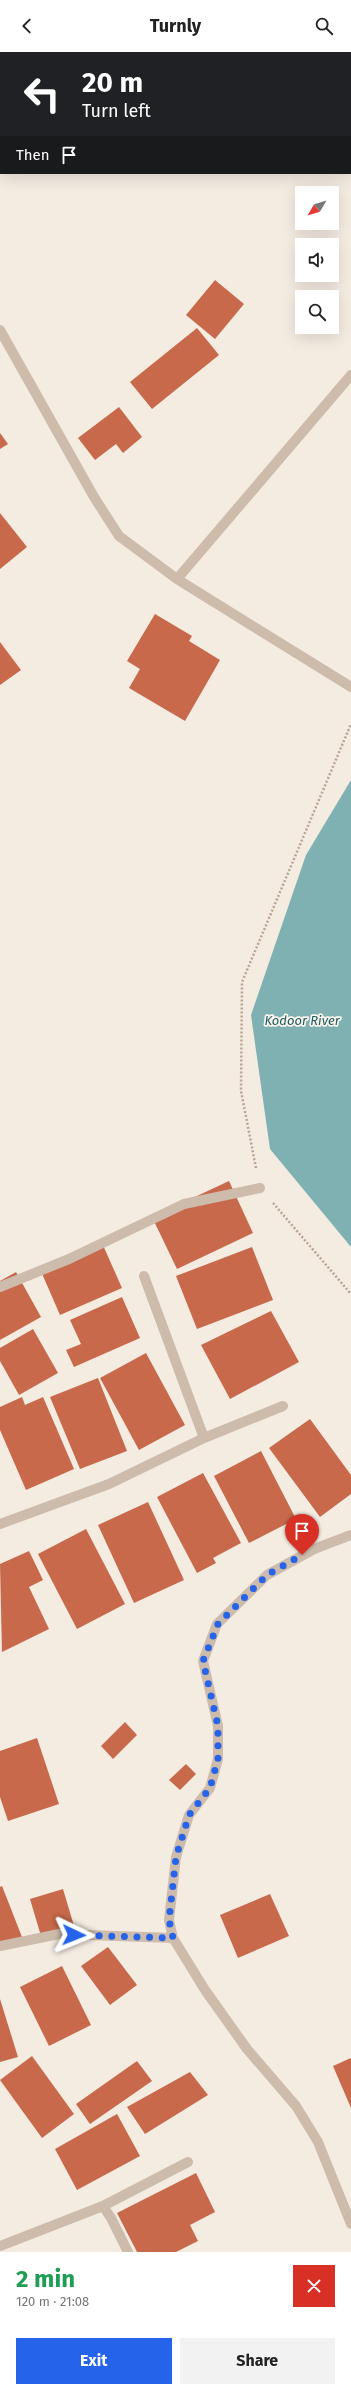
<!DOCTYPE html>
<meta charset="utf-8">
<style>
:root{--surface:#fff;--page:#f2f2f2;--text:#222;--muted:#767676;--accent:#2563eb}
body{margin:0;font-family:"Fira Sans",sans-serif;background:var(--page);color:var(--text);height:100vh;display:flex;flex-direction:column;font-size:15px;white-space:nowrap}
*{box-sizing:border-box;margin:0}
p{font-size:13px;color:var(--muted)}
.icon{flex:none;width:22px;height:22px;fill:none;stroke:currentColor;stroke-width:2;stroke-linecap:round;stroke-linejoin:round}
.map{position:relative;height:2200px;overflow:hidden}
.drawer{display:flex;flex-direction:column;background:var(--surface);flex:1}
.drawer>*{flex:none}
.hud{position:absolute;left:0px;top:0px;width:351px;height:122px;box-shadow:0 4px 16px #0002;background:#202124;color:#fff;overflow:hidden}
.needle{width:26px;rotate:232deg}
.tools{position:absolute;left:295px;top:134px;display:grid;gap:8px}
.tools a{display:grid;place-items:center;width:44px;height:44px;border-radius:0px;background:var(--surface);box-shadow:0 4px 16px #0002;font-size:20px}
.pin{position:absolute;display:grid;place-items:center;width:34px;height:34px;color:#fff;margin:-41px -17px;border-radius:50% 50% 50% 0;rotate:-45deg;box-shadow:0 0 4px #0007}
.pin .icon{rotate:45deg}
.me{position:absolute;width:44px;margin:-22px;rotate:92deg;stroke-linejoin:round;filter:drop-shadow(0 0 3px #0008)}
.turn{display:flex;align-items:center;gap:14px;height:84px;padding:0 16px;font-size:18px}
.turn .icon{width:52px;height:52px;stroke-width:2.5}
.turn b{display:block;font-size:28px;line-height:34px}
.then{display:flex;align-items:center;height:38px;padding:0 16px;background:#0003;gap:8px;font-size:15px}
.round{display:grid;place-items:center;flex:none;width:42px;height:42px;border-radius:0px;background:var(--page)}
.head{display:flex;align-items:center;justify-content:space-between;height:68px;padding:0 16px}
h1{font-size:24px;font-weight:700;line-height:30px;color:#1e9e55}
.action{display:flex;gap:8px;margin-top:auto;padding:8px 16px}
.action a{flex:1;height:46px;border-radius:0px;background:var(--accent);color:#fff;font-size:16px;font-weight:700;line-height:46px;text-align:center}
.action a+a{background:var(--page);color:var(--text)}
header{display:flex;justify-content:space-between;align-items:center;height:52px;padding:0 16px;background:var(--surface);font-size:18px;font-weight:700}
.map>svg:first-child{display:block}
.water{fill:#7fb0b2}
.building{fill:#c8694b}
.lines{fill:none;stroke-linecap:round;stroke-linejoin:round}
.path{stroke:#b9a596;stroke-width:2.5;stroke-dasharray:2 2;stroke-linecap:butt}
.street{stroke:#cdbbac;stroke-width:10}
.route{stroke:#2563eb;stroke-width:7;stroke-dasharray:0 12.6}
.labels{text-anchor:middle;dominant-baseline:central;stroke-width:3.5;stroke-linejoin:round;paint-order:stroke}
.water-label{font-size:13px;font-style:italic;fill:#1f5a5e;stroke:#fbf5ee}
</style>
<header><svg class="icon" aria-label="back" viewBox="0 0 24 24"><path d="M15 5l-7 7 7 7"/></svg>Turnly<svg class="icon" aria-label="search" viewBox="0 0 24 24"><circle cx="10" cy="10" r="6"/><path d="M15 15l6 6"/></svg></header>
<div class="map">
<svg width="351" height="2200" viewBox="0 0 351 2200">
<rect width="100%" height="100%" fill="#f4ebe1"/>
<path class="water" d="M 351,728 L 351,1195 L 270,1097 L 251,963 L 306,803 Z"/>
<path class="building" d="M 215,228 L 244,252 L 215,287 L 186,263 Z
M 197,276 L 219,303 L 152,357 L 130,330 Z
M 119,355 L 142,385 L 123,401 L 116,392 L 95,408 L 78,386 Z
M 0,381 L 8,392 L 0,397 Z
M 0,461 L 27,495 L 0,517 Z
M 155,562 L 192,584 L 189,589 L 220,608 L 185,669 L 129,636 L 140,617 L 127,609 Z
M 0,590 L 21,618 L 0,633 Z
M 229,1129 L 253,1181 L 177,1217 L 152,1165 Z
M 102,1191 L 122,1236 L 60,1263 L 40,1217 Z
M 252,1195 L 273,1248 L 197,1277 L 176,1224 Z
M 16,1220 L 41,1265 L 0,1288 L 0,1229 Z
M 122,1245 L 140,1286 L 74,1315 L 66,1298 L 81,1292 L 70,1268 Z
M 271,1259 L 299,1310 L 230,1347 L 201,1293 Z
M 33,1277 L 58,1321 L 19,1343 L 0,1309 L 0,1296 Z
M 146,1301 L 185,1373 L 139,1398 L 100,1326 Z
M 98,1326 L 127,1399 L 80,1417 L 50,1345 Z
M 22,1345 L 25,1353 L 43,1345 L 74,1417 L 26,1438 L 0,1378 L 0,1355 Z
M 310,1367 L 351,1423 L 351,1442 L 320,1465 L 269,1396 Z
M 261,1399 L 296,1467 L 249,1491 L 214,1424 Z
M 203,1421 L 241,1491 L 213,1506 L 216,1511 L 197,1521 L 157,1445 Z
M 148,1450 L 184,1528 L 134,1551 L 98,1473 Z
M 86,1477 L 125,1552 L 77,1577 L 38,1502 Z
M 29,1499 L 43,1528 L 29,1535 L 49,1577 L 2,1600 L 0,1512 Z
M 125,1670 L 137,1683 L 113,1707 L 101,1694 Z
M 37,1686 L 59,1752 L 8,1769 L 0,1745 L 0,1699 Z
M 186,1712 L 196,1722 L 180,1738 L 169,1728 Z
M 2,1834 L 22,1885 L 0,1894 L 0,1835 Z
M 63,1837 L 74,1874 L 41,1884 L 30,1847 Z
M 270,1842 L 289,1884 L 238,1906 L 220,1863 Z
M 108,1895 L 137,1933 L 110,1953 L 81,1914 Z
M 62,1914 L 91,1973 L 49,1994 L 20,1935 Z
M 0,1947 L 18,2005 L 0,2010 Z
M 32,2004 L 74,2062 L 42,2086 L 0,2028 Z
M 351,2006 L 351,2056 L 333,2014 Z
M 137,2009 L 152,2029 L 90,2072 L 76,2052 Z
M 190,2020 L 208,2043 L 145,2082 L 127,2055 Z
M 117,2062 L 140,2104 L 77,2138 L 55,2097 Z
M 196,2121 L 215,2160 L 190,2173 L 198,2189 L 176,2200 L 137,2200 L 117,2161 Z"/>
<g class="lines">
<path class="path" d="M 256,1116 L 241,1039 L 242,930 L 351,672
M 273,1151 L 351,1242"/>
<path class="street" d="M 0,278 L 94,445 L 119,484 L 177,527 L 351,635
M 177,527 L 351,323
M 144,1224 L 204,1386
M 0,1235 L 69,1207 L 184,1152 L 260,1136
M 0,1472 L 109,1432 L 204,1386 L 283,1354
M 173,1886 L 205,1938 L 247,1997 L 296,2054 L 318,2090 L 351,2172
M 0,1894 L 59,1882 L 173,1886 L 169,1868 L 176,1805 L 189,1763 L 210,1736 L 218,1707 L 218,1674 L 203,1609 L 217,1572 L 267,1523 L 314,1497 L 351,1483
M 103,2154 L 188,2110
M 0,2194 L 103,2154 L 111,2166 L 128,2200"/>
</g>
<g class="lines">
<path class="route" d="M 74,1883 L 173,1886 L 169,1868 L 176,1805 L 189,1763 L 210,1736 L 218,1707 L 218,1674 L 203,1609 L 218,1572 L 267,1523 L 302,1503"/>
</g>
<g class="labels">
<g class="water-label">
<text x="302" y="968">Kodoor River</text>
</g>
</g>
</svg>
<div class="tools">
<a><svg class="needle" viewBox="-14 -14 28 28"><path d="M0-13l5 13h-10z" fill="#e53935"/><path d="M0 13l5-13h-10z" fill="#767676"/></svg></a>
<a><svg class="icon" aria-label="sound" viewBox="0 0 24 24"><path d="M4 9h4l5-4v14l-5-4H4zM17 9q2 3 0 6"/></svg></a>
<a><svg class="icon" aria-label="search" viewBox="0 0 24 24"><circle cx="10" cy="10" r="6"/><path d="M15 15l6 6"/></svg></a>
</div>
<div class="pin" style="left:302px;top:1503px;background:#d93025"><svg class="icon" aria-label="arrive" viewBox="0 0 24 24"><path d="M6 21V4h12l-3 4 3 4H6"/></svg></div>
<svg class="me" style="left:74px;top:1883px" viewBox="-20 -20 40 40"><path d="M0-17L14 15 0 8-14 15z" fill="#2563eb" stroke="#fff" stroke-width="4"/></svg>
<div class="hud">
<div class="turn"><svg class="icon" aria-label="left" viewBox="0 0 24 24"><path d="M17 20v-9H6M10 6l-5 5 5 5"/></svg><div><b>20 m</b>Turn left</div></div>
<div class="then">Then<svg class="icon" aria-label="arrive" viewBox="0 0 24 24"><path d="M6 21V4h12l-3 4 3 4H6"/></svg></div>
</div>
</div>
<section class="drawer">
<div class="head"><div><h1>2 min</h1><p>120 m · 21:08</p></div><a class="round" style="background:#d93025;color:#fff"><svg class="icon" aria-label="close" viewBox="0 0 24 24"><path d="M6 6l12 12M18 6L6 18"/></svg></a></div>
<div class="action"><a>Exit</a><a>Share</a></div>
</section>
